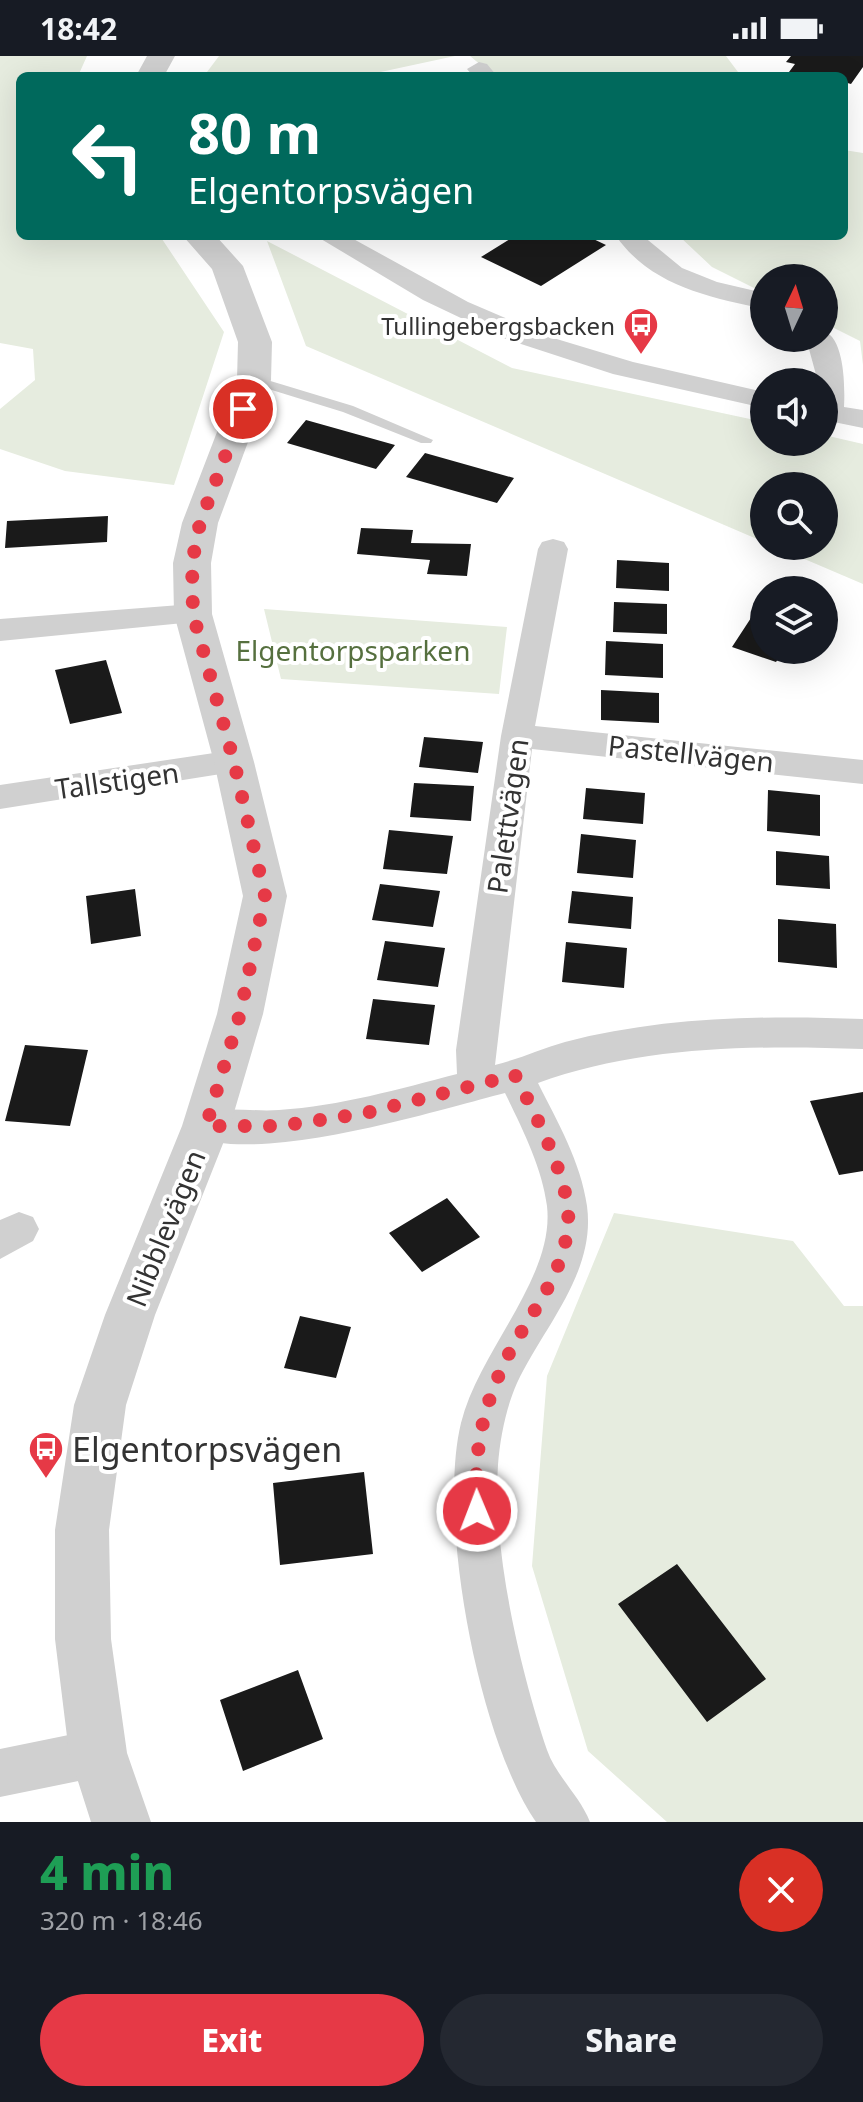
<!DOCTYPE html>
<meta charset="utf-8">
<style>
:root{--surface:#171b24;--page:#242831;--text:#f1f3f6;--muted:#9ea1a6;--accent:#e63946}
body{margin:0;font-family:"Noto Sans",sans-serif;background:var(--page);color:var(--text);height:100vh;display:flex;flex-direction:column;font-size:30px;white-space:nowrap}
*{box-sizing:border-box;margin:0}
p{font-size:26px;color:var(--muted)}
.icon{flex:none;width:44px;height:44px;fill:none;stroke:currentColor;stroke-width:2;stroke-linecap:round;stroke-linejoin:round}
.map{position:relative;height:1766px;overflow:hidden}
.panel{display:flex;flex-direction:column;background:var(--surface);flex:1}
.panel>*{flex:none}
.banner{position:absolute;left:16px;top:16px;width:832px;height:168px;border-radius:12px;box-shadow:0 8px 32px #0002;background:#00695c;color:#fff;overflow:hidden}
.needle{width:52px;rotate:4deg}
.tools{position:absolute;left:750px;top:208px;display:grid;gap:16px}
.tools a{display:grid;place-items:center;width:88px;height:88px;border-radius:50%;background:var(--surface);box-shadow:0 8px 32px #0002;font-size:40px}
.pin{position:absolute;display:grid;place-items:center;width:68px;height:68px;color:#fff;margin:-34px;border:4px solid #fff;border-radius:50%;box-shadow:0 2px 8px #0007}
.me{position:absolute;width:88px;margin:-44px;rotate:359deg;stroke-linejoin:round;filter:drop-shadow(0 0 6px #0008)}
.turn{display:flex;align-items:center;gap:28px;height:168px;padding:0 40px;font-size:36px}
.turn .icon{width:104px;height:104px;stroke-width:2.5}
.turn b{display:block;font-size:56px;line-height:68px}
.round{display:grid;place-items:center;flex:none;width:84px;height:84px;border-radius:42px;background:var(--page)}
.head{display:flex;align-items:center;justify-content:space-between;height:136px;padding:0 40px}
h1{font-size:48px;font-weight:800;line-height:60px;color:#1e9e55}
.primary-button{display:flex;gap:16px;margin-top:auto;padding:16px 40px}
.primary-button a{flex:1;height:92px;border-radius:48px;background:var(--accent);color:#fff;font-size:32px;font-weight:800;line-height:92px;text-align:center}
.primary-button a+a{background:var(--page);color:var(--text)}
.status{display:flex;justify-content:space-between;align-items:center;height:56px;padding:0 40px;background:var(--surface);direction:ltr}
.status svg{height:22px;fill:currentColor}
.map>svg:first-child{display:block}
.green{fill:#e6ecdf}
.building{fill:#1a1a1a}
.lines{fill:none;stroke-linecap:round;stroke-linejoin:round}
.service{fill:#d0d0d0;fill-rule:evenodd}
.minor{fill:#d0d0d0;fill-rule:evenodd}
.tertiary{fill:#d0d0d0;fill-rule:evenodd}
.route{stroke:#e63946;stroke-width:14;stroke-dasharray:0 25.2}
.labels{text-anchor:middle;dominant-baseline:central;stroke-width:8;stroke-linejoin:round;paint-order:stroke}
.far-poi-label{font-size:24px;fill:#333;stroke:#fff;text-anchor:end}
.park-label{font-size:28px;fill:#56703f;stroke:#fff}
.street-label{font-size:28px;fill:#333;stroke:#fff}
.near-poi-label{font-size:34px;fill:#333;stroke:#fff;text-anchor:start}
</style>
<div class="status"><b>18:42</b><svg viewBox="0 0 49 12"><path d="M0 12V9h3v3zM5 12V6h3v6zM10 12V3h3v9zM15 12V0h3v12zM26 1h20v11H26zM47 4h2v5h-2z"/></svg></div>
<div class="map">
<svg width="863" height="1766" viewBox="0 0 863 1766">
<rect width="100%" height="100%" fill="#fff"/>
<path class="green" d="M 0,0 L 87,0 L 78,20 L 20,20 L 20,180 L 160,180 L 224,276 L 174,429 L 65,415 L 0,393 L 0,353 L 35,324 L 33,293 L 0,287 Z
M 219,0 L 455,0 L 362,20 L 204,20 Z
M 470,0 L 726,0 L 741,20 L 494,20 Z
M 844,94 L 863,97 L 863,309 L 860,285 L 824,267 L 824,222 L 764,222 L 764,237 L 712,211 L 679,180 L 844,180 Z
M 267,185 L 512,312 L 764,366 L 764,386 L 824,386 L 824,379 L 863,388 L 863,528 L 774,490 L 824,490 L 824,430 L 764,430 L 764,486 L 306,290 Z
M 264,553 L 507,571 L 499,638 L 281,623 Z
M 614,1157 L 793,1185 L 844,1250 L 863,1250 L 863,1766 L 667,1766 L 588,1695 L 532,1510 L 547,1320 Z"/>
<path class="building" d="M 791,0 L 863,0 L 863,11 L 851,28 L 844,26 L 844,20 L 786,20 L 795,8 L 786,6 Z
M 515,180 L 587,180 L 606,189 L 541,230 L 481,201 Z
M 306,364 L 395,389 L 376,413 L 287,387 Z
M 425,397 L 514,422 L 497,447 L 406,421 Z
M 108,460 L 107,486 L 5,492 L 7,465 Z
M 361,472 L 413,474 L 411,487 L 471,488 L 467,520 L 427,518 L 430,504 L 357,498 Z
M 617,504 L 669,507 L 669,535 L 616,532 Z
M 764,542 L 764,594 L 784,594 L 776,606 L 732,591 Z
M 614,546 L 667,548 L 667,578 L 613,576 Z
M 606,585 L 663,588 L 663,622 L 605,619 Z
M 106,604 L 122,657 L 70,668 L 55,614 Z
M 601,634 L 659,637 L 659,667 L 601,664 Z
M 424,681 L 483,686 L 478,717 L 419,711 Z
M 414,727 L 474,730 L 471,765 L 410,761 Z
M 586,732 L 645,737 L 643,768 L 583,763 Z
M 768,734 L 820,739 L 820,780 L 767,775 Z
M 389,774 L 453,780 L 447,818 L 383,813 Z
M 581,778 L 636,784 L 633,822 L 577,817 Z
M 776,795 L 829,800 L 830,833 L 776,829 Z
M 380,828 L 440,835 L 433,871 L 372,864 Z
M 135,833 L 141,880 L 91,888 L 86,840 Z
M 572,835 L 633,841 L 631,873 L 568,867 Z
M 778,863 L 836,868 L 837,912 L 778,906 Z
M 385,885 L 445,892 L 438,931 L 377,924 Z
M 566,886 L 627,892 L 624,932 L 562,926 Z
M 373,943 L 435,949 L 429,989 L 366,983 Z
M 25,989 L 88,994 L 70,1070 L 5,1065 Z
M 863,1036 L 863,1115 L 839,1119 L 810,1045 Z
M 447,1142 L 480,1181 L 422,1216 L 389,1177 Z
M 300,1260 L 351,1271 L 336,1322 L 284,1312 Z
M 364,1416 L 373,1498 L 280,1509 L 273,1427 Z
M 677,1508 L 766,1623 L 707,1666 L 618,1548 Z
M 298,1614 L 323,1683 L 243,1715 L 220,1644 Z"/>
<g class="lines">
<path class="service" d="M 254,320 L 353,350 L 433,384 L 431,387 L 421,387 L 343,356 L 249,327 L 249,321 Z"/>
<path class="minor" d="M 479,6 L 487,8 L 497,20 L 473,20 L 467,13 Z
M 316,180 L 348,180 L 468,246 L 550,281 L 633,306 L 764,336 L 764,352 L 613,318 L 503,282 L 423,244 Z
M 616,180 L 643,180 L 682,212 L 717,226 L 764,237 L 764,253 C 709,241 651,230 616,180 Z
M 824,275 C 845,283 845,332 844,351 L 863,354 L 863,372 L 824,364 L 824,326 L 818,326 L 806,282 L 824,282 Z
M 553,483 L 564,486 L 568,493 L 535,670 L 863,704 L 863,728 L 532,693 L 495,1009 C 519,1003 541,993 565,986 C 661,961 764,959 863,963 L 863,993 C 756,989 640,990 538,1027 C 557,1065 581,1106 587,1150 C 596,1217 544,1270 517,1327 C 506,1352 500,1382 498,1409 C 492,1494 520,1613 547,1694 C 556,1720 580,1740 590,1766 L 536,1766 C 479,1684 437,1464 461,1367 C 479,1294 555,1222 547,1150 C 542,1111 522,1072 505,1037 C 427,1057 267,1107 192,1081 L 187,1070 L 192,1059 C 220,1049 250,1056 279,1054 C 340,1050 399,1033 457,1018 L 456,994 L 501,680 L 538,493 L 542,486 Z
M 193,548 L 204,551 L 209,558 L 204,565 L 0,585 L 0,563 Z
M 234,694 L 246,698 L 251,706 L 246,714 L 0,753 L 0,729 Z
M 19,1156 L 33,1161 L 39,1173 L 33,1185 L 0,1203 L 0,1164 Z
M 98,1673 L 115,1680 L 122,1697 L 115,1714 L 98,1721 L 0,1741 L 0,1693 Z"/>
<path class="tertiary" d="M 147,0 L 175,0 L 164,20 L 136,20 Z
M 183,180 L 216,180 L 243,210 L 272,286 L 271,324 L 218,467 L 211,507 L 212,558 L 254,706 L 287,840 L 263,958 L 230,1070 L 155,1259 L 126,1349 L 109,1474 L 111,1583 L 127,1697 L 151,1766 L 91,1766 L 69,1697 L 55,1583 L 55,1474 L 74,1349 L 105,1259 L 182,1070 L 217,958 L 243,840 L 214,706 L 174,558 L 173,507 L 182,467 L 237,324 L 238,286 L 212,213 Z"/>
</g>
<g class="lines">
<path class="route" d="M 243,353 L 200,467 L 192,507 L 193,558 L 234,706 L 265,840 L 240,958 L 206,1070 L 280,1070 L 366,1057 L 515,1019 C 534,1056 572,1127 568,1168 C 564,1216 536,1250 513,1290 C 483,1346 473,1393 477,1455"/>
</g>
<defs>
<symbol id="bus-pin" viewBox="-11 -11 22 30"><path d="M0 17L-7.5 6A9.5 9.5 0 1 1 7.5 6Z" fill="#e63946" stroke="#fff"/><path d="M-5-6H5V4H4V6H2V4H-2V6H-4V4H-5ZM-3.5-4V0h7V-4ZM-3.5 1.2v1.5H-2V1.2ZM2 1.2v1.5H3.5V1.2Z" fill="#fff"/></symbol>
</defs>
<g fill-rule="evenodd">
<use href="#bus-pin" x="621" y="249" width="40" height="54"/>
<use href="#bus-pin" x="26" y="1373" width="40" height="54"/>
</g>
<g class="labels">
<g class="far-poi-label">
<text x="615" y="269">Tullingebergsbacken</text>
</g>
<g class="park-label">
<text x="353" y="594">Elgentorpsparken</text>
</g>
<g class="street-label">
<text transform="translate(691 697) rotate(6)">Pastellvägen</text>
<text transform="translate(117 724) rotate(-8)">Tallstigen</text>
<text transform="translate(507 760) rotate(-82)">Palettvägen</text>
<text transform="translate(165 1172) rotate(-68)">Nibblevägen</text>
</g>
<g class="near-poi-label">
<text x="72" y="1393">Elgentorpsvägen</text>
</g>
</g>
</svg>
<div class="tools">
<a><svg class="needle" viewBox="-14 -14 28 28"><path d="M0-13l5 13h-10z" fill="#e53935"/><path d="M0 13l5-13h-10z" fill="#9ea1a6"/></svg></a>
<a><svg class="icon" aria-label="sound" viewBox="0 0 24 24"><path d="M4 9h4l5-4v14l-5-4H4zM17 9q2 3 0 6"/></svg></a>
<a><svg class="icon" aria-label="search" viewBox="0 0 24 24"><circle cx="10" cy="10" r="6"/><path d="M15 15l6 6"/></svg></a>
<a><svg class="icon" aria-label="layers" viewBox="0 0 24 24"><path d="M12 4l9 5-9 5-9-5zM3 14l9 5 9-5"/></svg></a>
</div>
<div class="pin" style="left:243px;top:353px;background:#d93025"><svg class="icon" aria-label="arrive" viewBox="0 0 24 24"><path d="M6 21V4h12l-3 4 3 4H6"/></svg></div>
<svg class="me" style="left:477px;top:1455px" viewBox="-20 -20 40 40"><circle r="17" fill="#e63946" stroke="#fff" stroke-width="3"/><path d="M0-11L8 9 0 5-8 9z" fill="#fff"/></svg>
<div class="banner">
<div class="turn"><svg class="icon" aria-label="left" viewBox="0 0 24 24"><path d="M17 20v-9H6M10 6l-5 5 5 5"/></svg><div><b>80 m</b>Elgentorpsvägen</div></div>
</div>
</div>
<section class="panel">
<div class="head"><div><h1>4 min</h1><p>320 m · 18:46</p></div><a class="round" style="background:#d93025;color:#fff"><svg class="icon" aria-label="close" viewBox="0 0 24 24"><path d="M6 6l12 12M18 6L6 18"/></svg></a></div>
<div class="primary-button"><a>Exit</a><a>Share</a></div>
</section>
